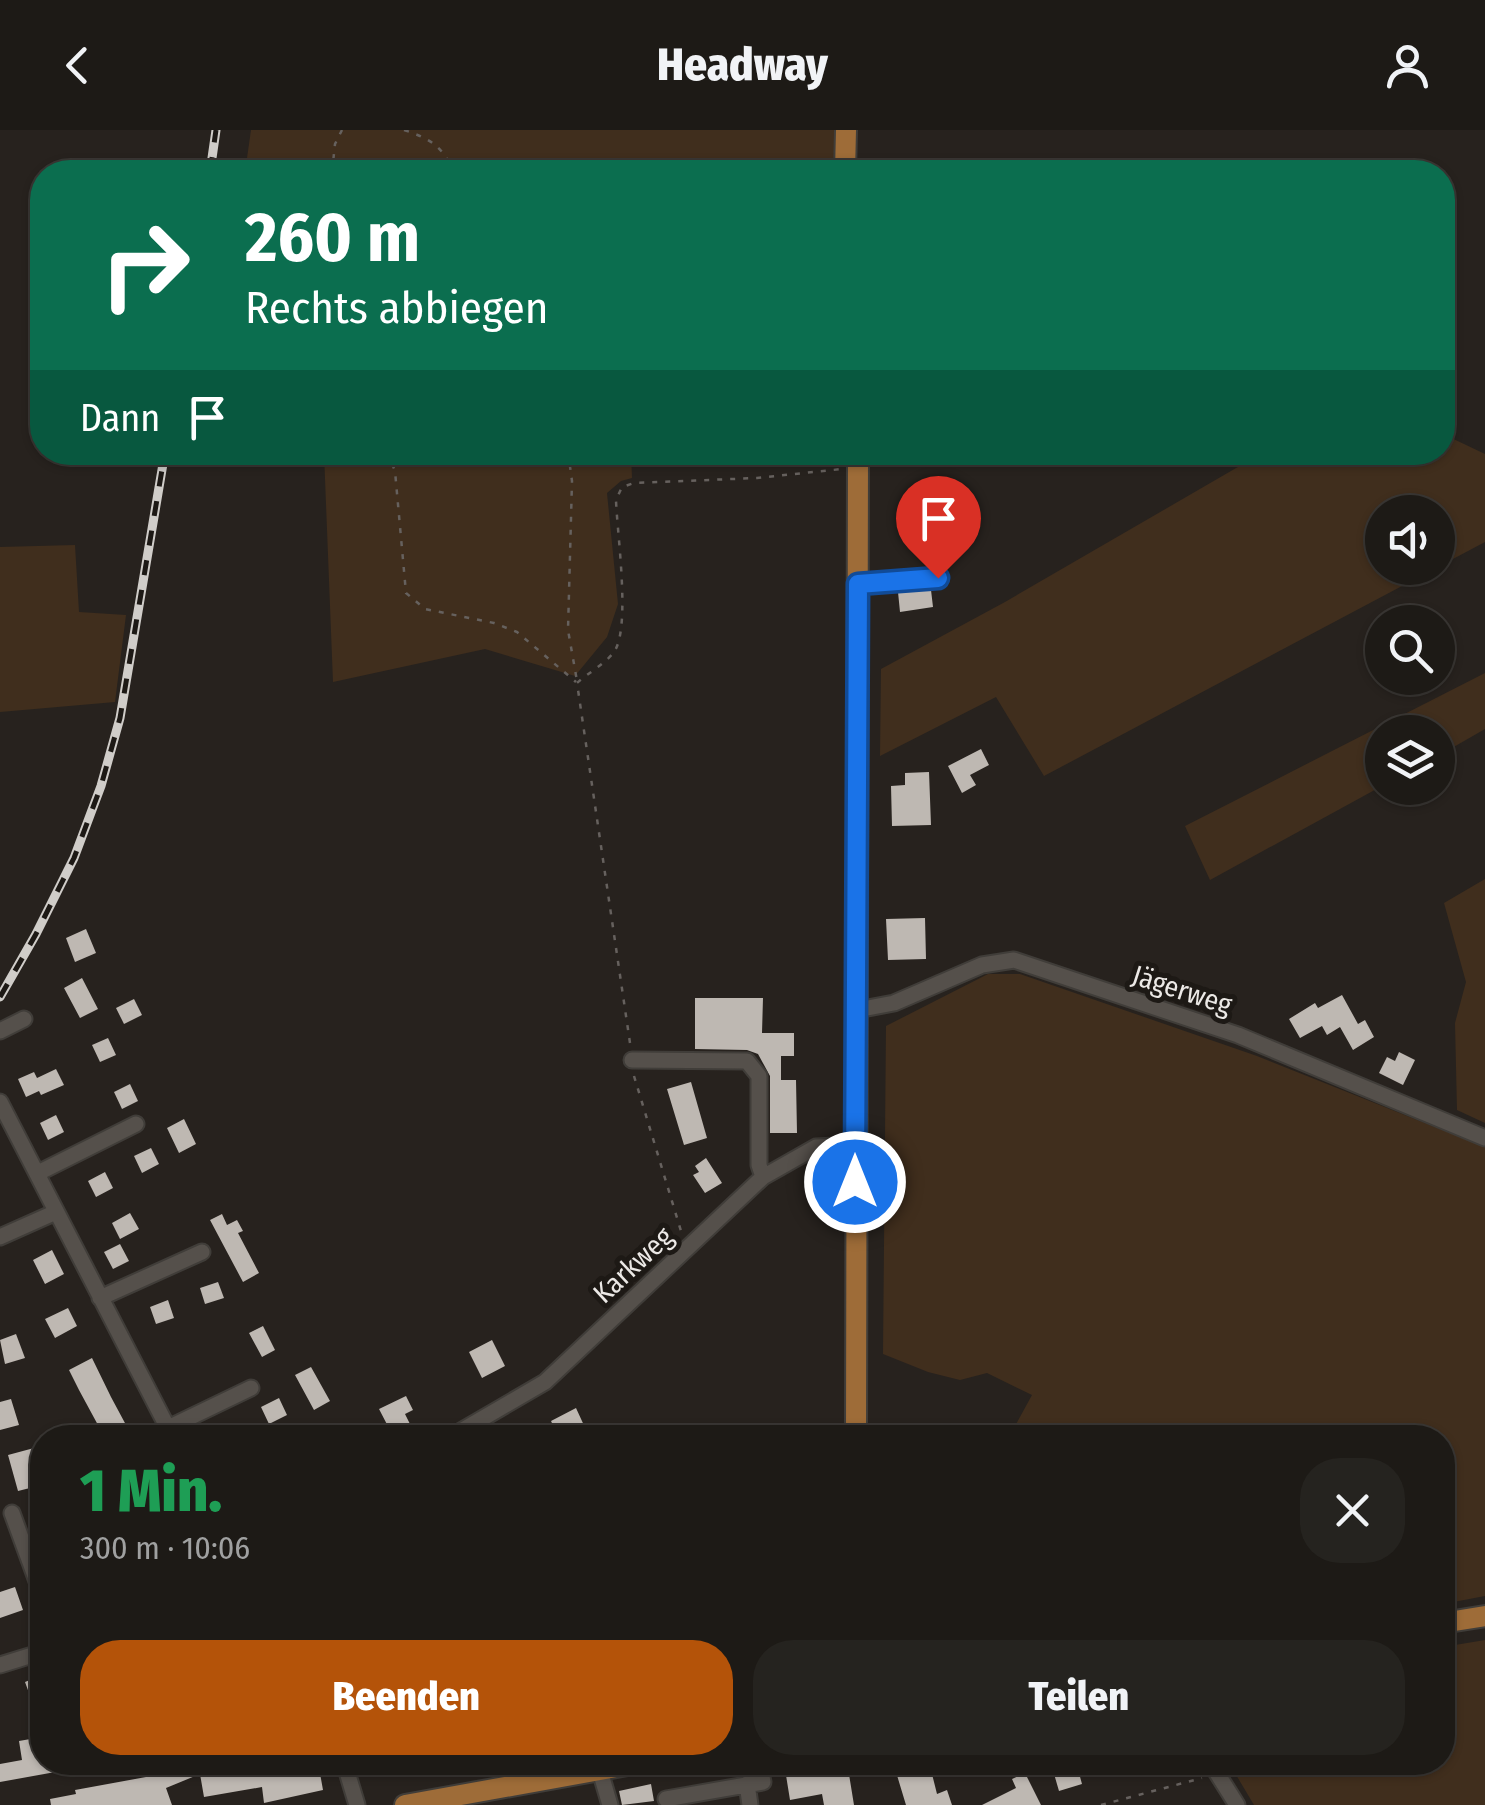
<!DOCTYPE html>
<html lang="de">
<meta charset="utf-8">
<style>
:root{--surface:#1d1a16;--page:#25231f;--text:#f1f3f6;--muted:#a0a1a1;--line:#3b3835;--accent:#b45309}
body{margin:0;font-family:"Fira Sans Condensed",sans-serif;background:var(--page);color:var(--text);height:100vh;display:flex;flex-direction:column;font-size:38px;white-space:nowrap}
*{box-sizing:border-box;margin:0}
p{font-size:32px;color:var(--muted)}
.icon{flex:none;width:55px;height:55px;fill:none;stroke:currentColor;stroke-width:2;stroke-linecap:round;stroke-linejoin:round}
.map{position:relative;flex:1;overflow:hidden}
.details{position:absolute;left:30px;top:1295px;width:1425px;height:350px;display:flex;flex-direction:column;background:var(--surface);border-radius:40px;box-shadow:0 2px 8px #0004,0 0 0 2px var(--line)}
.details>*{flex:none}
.banner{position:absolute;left:30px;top:30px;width:1425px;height:305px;border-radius:40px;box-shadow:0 2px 8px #0004,0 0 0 2px var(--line);background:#0b6e4f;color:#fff;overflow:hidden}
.tools{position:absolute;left:1365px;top:365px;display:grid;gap:20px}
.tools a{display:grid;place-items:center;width:90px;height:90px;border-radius:50%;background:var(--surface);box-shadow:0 2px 8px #0004,0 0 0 2px var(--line);font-size:50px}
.pin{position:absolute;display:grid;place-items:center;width:85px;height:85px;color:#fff;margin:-102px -42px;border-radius:50% 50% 50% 0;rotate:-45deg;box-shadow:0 0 10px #0007}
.pin .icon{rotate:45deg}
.me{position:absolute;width:110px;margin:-55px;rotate:0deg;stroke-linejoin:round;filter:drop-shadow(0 0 8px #0008)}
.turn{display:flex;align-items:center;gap:35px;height:210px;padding:0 50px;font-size:45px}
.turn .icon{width:130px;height:130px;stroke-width:2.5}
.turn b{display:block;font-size:70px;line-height:85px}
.then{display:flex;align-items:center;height:95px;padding:0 50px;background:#0003;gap:20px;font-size:38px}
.round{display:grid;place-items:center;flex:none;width:105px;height:105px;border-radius:40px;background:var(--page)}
.head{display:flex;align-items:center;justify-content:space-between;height:170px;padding:0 50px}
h1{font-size:60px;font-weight:800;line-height:75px;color:#1e9e55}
.button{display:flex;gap:20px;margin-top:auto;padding:20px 50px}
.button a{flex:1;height:115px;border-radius:40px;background:var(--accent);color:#fff;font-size:40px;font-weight:800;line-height:115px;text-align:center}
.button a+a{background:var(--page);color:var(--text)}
header{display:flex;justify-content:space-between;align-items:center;height:130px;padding:0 50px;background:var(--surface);font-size:45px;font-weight:800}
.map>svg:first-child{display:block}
.green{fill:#402e1d;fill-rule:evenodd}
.building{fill:#beb8b2}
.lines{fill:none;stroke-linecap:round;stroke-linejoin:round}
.minor-casing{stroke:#403d39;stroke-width:19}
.major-casing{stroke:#403d39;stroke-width:24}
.path{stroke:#66615e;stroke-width:2.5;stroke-dasharray:5 8;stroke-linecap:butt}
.minor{stroke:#55504b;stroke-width:15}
.major{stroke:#9e6c38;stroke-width:20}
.rail-casing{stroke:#d0cdc9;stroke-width:9}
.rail{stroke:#1d1915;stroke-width:5;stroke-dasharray:15;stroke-linecap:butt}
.route-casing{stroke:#114b97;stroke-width:25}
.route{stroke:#1a73e8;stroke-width:18}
.labels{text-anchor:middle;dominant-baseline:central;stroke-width:10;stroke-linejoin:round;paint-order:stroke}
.street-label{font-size:28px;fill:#ece9e6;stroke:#1d1915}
</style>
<header><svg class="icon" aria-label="back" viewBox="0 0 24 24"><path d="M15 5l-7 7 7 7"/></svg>Headway<svg class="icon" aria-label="person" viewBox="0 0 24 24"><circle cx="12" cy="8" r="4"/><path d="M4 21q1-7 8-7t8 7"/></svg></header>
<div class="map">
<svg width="1485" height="1675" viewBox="0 0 1485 1675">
<rect width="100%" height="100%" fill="#27221e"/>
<path class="green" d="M 251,0 L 836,0 L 837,42 L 281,42 L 279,39 L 245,42 Z
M 1443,304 L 1485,324 L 1485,412 L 1044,646 L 996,567 L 880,626 L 881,539 L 1005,472 L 1262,323 L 1442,322 ZM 1438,382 L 1438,438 L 1382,438 L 1382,382 Z
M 324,323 L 631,323 L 632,348 L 621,351 L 607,363 L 618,474 L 607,507 L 575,546 L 485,519 L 333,552 Z
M 75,415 L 79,482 L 126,485 L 115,572 L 0,582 L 0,417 Z
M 1485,543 L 1485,599 L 1438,626 L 1438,602 L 1382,602 L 1382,656 L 1210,750 L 1185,696 Z
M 1485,749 L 1485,993 L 1457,980 L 1455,893 L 1466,852 L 1444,773 Z
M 988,844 L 1020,844 L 1257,926 L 1485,1017 L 1485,1466 L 1443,1474 L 1442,1308 L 1009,1307 L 1032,1265 L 987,1243 L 960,1250 L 928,1242 L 883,1224 L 886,896 Z
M 1485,1510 L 1485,1675 L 1254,1675 L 1229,1633 L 1442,1632 L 1443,1517 Z"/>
<path class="building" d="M 931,460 L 933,477 L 900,482 L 898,462 Z
M 981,619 L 989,635 L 970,645 L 976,655 L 962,663 L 948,636 Z
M 929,642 L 931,695 L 892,696 L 891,656 L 905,655 L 905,643 Z
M 925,788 L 926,829 L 888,830 L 886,789 Z
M 86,799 L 96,823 L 75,832 L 66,808 Z
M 82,848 L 98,879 L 80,888 L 64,858 Z
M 1342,865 L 1358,894 L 1365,890 L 1374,907 L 1353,920 L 1340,897 L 1327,905 L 1322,896 L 1300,908 L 1289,889 L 1315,873 L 1318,878 Z
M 695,868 L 763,868 L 762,903 L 794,903 L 794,926 L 781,926 L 781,950 L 796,950 L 797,1003 L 770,1003 L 770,946 L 758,924 L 747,920 L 695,919 Z
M 134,869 L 142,885 L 124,894 L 116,878 Z
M 108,908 L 116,925 L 100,932 L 92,915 Z
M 1399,922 L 1415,930 L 1403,955 L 1379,943 L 1387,927 L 1395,931 Z
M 56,939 L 64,955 L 41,965 L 39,961 L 26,967 L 18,949 L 34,942 L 37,948 Z
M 691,952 L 707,1008 L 684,1015 L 667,959 Z
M 130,954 L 138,971 L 122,979 L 114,962 Z
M 56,985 L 64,1002 L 48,1010 L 40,993 Z
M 184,989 L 196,1014 L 179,1023 L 167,998 Z
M 151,1018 L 159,1034 L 142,1043 L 134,1026 Z
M 706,1028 L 722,1053 L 705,1063 L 693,1045 L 699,1042 L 695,1036 Z
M 105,1042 L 113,1058 L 96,1067 L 88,1051 Z
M 130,1083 L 139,1099 L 120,1109 L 112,1093 Z
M 222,1084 L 227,1095 L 237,1090 L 243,1101 L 238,1103 L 259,1143 L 243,1152 L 210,1090 Z
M 120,1114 L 129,1131 L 113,1139 L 104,1122 Z
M 52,1120 L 64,1144 L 45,1154 L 33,1130 Z
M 218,1152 L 224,1168 L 205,1174 L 200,1158 Z
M 168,1170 L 174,1188 L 156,1194 L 150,1177 Z
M 68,1178 L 77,1196 L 55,1208 L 45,1189 Z
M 263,1196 L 275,1220 L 262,1227 L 249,1203 Z
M 16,1204 L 25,1228 L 5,1234 L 0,1210 Z
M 492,1210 L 505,1236 L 482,1248 L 469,1222 Z
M 92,1228 L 111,1267 L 133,1308 L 105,1308 L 79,1260 L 69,1240 Z
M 311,1237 L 330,1271 L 314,1280 L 295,1245 Z
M 406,1266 L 413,1280 L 405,1284 L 411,1296 L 393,1306 L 379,1279 Z
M 279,1268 L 287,1285 L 269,1294 L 261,1277 Z
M 11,1269 L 19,1295 L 0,1300 L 0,1272 Z
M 576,1278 L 587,1302 L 575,1308 L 559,1308 L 551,1291 Z
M 34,1318 L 37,1332 L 32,1333 L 38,1356 L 18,1361 L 8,1325 Z
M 15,1457 L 23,1480 L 0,1488 L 0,1462 Z
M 42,1545 L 42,1596 L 41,1596 L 25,1552 Z
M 42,1607 L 42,1632 L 72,1632 L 72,1639 L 0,1652 L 0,1634 L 22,1630 L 19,1611 Z
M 168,1632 L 292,1632 L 293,1636 L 318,1632 L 323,1660 L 264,1673 L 262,1657 L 204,1667 L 200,1644 L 166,1658 L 172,1675 L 51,1675 L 50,1669 L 76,1664 L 75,1660 L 146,1647 L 144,1641 Z
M 829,1632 L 847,1632 L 854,1675 L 824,1675 L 822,1664 L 790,1670 L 785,1639 Z
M 901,1632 L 929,1632 L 937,1664 L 947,1660 L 952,1675 L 906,1675 L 896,1642 L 903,1640 Z
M 1067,1632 L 1076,1632 L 1082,1654 L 1059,1661 L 1052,1637 Z
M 1025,1643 L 1041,1675 L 982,1675 L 1016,1658 L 1012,1649 Z
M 651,1654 L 654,1671 L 622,1675 L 619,1661 Z"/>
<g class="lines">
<defs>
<path id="minor" d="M 858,454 L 938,448
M 857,880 L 894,873 L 982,835 L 1014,830 L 1238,905 L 1485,1008
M 0,901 L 24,889
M 632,930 L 747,931 L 759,946 L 759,1035 L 763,1047
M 0,972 L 173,1308
M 38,1043 L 136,994
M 0,1107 L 56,1082
M 100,1168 L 202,1122
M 168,1298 L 251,1258
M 449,1308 L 545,1252 L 763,1047 L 816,1017 L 855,1015
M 12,1383 L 42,1465
M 0,1535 L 42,1522
M 344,1632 L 357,1675
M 1210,1632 L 1237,1675
M 600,1641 L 610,1675
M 747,1654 L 750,1675
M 666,1669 L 763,1652 L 759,1632"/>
<path id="major" d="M 845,42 L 846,0
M 856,1308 L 858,322
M 1442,1493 L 1485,1486
M 405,1675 L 644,1632"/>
</defs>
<use href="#minor" class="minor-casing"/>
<use href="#major" class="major-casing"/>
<path class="path" d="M 404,0 C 431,9 442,16 454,42
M 332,42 L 335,14 L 342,0
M 387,322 L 395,341 L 406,463 L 425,479 L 494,493 L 517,502 L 576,552
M 568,322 L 572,351 L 568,500 L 577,551
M 630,913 L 577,553 C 588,543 605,534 614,522 C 631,498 617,403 616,370 L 622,357 L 634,353 L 757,348 L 842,339
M 634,946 L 681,1101
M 659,1642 L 714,1632
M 1101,1675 L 1202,1648"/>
<use href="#minor" class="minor"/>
<use href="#major" class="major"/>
<defs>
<path id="rail" d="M 210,42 L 216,0
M 0,867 L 36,804 L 74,728 L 101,656 L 120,588 L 165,322"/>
</defs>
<use href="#rail" class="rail-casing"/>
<use href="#rail" class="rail"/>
</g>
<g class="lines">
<defs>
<path id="route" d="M 855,1052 L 858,454 L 938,448"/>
</defs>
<use href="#route" class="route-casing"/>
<use href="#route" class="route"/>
</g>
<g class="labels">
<g class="street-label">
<text transform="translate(1182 860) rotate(18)">Jägerweg</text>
<text transform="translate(633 1135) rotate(-43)">Karkweg</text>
</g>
</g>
</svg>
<div class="tools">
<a><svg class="icon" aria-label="sound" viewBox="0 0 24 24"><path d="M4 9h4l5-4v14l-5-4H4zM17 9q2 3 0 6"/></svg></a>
<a><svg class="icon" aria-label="search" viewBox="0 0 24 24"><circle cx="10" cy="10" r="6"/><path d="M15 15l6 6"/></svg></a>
<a><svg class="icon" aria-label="layers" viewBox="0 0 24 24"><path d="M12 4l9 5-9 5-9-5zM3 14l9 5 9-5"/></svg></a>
</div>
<div class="pin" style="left:938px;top:448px;background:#d93025"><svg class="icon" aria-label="arrive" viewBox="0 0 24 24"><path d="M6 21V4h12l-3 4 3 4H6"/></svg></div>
<svg class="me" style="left:855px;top:1052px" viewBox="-20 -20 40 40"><circle r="17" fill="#1a73e8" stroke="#fff" stroke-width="3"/><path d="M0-11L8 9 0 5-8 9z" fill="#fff"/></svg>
<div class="banner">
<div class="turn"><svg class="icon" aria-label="right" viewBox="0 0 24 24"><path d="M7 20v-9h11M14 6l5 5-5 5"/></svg><div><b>260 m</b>Rechts abbiegen</div></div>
<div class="then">Dann<svg class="icon" aria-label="arrive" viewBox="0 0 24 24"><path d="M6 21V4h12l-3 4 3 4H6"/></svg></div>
</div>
<section class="details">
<div class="head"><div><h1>1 Min.</h1><p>300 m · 10:06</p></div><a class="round"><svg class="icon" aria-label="close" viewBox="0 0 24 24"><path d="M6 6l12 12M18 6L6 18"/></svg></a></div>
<div class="button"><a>Beenden</a><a>Teilen</a></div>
</section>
</div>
